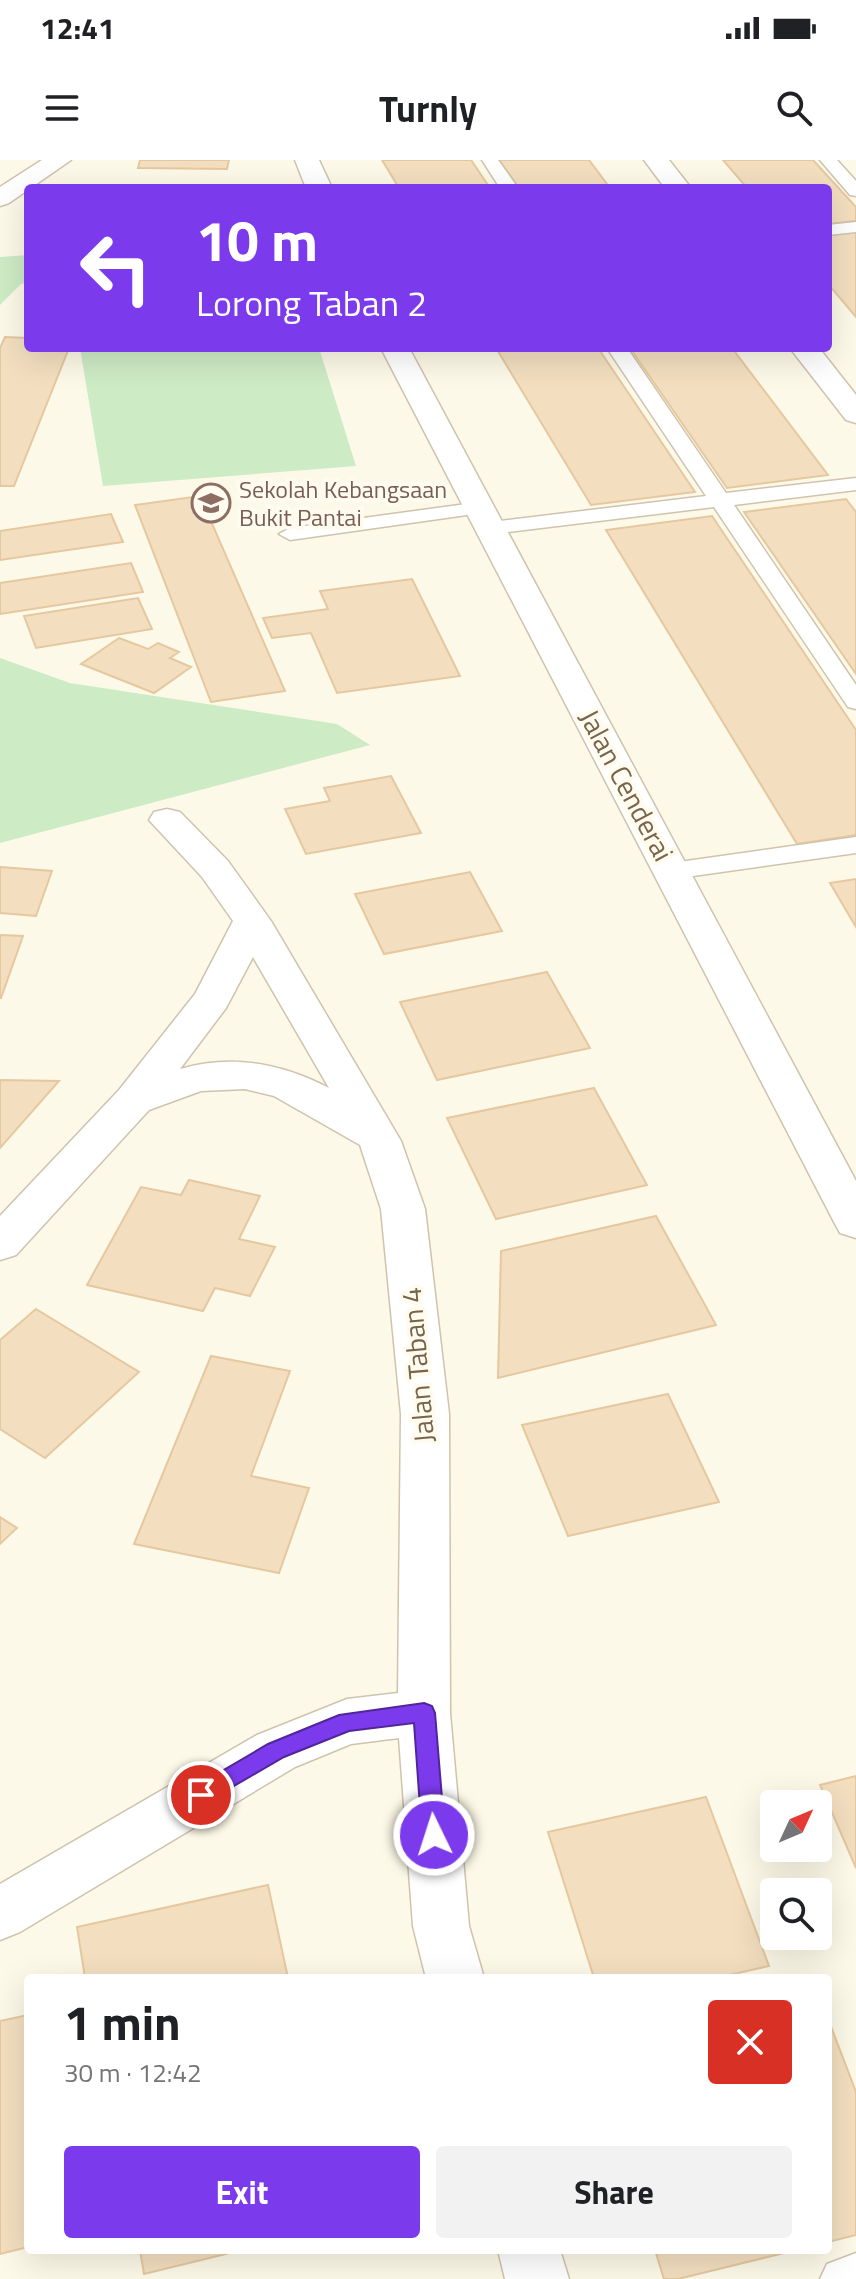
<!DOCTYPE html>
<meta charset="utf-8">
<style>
:root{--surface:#fff;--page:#f2f2f2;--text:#202124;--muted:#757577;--accent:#7c3aed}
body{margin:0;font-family:"Titillium Web",sans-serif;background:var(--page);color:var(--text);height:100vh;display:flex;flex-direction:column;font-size:30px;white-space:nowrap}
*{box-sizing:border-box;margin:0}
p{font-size:26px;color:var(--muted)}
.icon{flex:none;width:44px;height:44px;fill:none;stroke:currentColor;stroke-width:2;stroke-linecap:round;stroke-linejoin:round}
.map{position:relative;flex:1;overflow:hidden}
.details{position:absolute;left:24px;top:1814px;width:808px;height:280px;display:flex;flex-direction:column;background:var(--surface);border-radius:8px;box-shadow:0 8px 32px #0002}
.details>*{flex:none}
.banner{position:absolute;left:24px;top:24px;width:808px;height:168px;border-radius:8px;box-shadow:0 8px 32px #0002;background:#7c3aed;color:#fff;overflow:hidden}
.needle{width:52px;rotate:46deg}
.buttons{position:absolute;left:760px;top:1630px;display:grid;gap:16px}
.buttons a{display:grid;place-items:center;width:72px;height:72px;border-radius:8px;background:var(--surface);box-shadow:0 8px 32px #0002;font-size:40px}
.pin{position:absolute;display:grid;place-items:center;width:68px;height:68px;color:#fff;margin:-34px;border:4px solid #fff;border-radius:50%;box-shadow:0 2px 8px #0007}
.me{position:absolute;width:88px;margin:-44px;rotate:356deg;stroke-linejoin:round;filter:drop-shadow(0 0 6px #0008)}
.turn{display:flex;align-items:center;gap:28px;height:168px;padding:0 40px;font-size:36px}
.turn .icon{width:104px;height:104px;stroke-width:2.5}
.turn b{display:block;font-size:56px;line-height:68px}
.round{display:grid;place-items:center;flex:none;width:84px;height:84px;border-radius:8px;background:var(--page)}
.overview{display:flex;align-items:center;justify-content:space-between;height:136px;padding:0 40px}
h1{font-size:48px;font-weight:700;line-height:60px}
.cta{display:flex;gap:16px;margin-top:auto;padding:16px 40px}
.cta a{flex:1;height:92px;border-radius:8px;background:var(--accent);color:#fff;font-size:32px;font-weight:700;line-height:92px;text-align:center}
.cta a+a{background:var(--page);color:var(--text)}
.status{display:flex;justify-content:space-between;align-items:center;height:56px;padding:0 40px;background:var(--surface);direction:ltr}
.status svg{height:22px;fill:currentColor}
header{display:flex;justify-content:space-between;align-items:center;height:104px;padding:0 40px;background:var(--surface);font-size:36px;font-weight:700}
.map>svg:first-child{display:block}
.green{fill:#cdebc5}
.building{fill:#f3debf;stroke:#e5c89f;stroke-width:2}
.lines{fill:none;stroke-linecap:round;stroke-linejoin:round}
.lane-casing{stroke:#cfc3ad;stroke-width:3}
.street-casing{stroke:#cfc3ad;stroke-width:3}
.lane{fill:#fff;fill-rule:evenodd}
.street{fill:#fff;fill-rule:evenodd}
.route{fill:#7c3aed;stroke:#51269a;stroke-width:2}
.labels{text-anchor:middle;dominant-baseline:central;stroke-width:8;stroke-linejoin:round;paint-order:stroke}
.far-education-label{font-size:24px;fill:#785e54;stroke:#fffcef;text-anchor:start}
.street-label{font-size:28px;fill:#78644b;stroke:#fffcef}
</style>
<div class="status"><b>12:41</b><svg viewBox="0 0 49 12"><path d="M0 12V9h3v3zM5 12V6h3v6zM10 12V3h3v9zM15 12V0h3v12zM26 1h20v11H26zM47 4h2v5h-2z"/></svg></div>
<header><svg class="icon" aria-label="menu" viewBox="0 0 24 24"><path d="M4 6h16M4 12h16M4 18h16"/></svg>Turnly<svg class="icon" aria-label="search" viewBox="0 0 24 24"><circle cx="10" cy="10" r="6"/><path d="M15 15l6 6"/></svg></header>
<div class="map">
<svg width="856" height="2119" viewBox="0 0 856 2119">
<rect width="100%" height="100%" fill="#fdf9e8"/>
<path class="green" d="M 28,95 L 28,123 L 21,124 L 0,145 L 0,97 Z
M 80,188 L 319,188 L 356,306 L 103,326 Z
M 0,498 L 70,523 L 337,564 L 370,585 L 0,683 Z"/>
<path class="building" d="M 140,0 L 229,0 L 227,9 L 138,8 Z
M 382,0 L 471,0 L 490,28 L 399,28 Z
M 499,0 L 589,0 L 610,28 L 519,28 Z
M 723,0 L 813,0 L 856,47 L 856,61 L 828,64 L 828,28 L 747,28 Z
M 60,25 L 144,27 L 59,28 Z
M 856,71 L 856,157 L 828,124 L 828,74 Z
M 5,177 L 28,178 L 28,188 L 69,188 L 14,326 L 0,326 L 0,188 Z
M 496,188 L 598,188 L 695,332 L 591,345 Z
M 630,188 L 732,188 L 828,315 L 727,328 Z
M 200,336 L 285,531 L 211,542 L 135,345 Z
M 846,339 L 856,352 L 856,514 L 744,352 Z
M 111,354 L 123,382 L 0,400 L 0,371 Z
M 712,356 L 856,570 L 856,675 L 797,684 L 606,370 Z
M 131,403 L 143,432 L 0,454 L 0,423 Z
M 412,419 L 460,516 L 337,533 L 311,473 L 272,478 L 263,458 L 328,449 L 320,431 Z
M 138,438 L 152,469 L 36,488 L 24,456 Z
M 119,478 L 148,489 L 158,483 L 179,492 L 170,498 L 191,507 L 154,533 L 81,504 Z
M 391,616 L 421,673 L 306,694 L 285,649 L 330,641 L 324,628 Z
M 0,707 L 52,711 L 36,756 L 0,753 Z
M 470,712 L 502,771 L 384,794 L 355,734 Z
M 856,719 L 856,767 L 830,723 Z
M 0,775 L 23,776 L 1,838 L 0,838 Z
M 547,812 L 590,888 L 437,920 L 400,842 Z
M 0,920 L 59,921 L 0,988 Z
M 594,928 L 647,1025 L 496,1059 L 447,958 Z
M 189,1020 L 260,1036 L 239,1079 L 275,1087 L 250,1136 L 215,1128 L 203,1151 L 87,1125 L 141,1027 L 181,1035 Z
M 656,1056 L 716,1165 L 498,1218 L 501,1091 Z
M 36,1149 L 139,1212 L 45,1298 L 0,1269 L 0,1180 Z
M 211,1196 L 290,1211 L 251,1316 L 309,1328 L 279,1413 L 134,1384 Z
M 668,1234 L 719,1342 L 568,1376 L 522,1265 Z
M 0,1357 L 17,1368 L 0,1384 Z
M 856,1616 L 856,1708 L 820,1625 Z
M 706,1637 L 769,1806 L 716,1818 L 594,1818 L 548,1672 Z
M 268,1725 L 288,1818 L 85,1818 L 77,1767 Z
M 28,1855 L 28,2087 L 0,2094 L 0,1861 Z
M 830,1864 L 856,1932 L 856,2075 L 828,2082 Z
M 140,2090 L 242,2090 L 144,2114 Z
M 655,2090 L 796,2090 L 678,2119 L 664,2119 Z"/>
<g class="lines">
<defs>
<path id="lane" d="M 482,0 L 498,0 L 518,28 L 500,28 Z
M 820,0 L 837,0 L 856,21 L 856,36 L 850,35 Z
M 856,62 L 856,72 L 828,75 L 828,65 Z
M 607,188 L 627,188 L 726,333 L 856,318 L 856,330 L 734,345 L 856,525 L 856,549 L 848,547 L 714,347 L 492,374 L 481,368 L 492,362 L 706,336 Z
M 481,342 L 492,348 L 488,352 L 290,380 L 279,374 L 290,368 Z
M 856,677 L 856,693 L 672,719 L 663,716 L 659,711 L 663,706 L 672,703 Z
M 856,2093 L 856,2119 L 820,2119 L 827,2104 Z"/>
<path id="street" d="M 42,0 L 71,0 L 9,43 L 0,46 L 0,27 Z
M 295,0 L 319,0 L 332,28 L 306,28 Z
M 644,0 L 669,0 L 691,28 L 665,28 Z
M 381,188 L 409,188 L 856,1021 L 856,1078 L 840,1073 L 834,1062 Z
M 790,188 L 819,188 L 856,235 L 856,263 L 846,260 Z
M 167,649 L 180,652 L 228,701 L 271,761 L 401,981 L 425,1049 L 449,1254 L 450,1553 L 469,1766 L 484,1818 L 426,1818 L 413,1766 L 399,1578 L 351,1584 L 295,1607 L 20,1772 L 0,1780 L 0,1724 L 257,1575 L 347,1539 L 398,1533 L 401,1254 L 381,1049 L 360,985 L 274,936 L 245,929 L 201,931 L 149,950 L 16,1095 L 0,1100 L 0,1056 L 119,930 L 195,834 L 233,761 L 202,717 L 149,660 L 154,652 ZM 253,797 L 329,928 C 281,903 231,894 180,909 L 226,848 Z
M 498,2090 L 560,2090 L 569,2119 L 505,2119 Z"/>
</defs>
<use href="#lane" class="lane-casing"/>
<use href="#street" class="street-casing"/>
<use href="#lane" class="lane"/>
<use href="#street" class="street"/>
</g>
<path class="route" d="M 424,1543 L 432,1546 L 435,1553 L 445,1675 L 442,1682 L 434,1685 L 426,1682 L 422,1675 L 414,1563 L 349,1571 L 284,1597 L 201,1645 L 193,1642 L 190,1635 L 193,1628 L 268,1584 L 339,1555 Z"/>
<defs>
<symbol id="school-ring" viewBox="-11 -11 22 22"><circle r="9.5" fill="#fffcef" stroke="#8d6e63" stroke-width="1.5"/><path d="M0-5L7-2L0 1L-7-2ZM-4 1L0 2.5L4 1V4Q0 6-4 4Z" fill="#8d6e63"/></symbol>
</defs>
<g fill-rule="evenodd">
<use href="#school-ring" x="189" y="321" width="44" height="44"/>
</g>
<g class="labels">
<g class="far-education-label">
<text x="239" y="329">Sekolah Kebangsaan<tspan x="239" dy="28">Bukit Pantai</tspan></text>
</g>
<g class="street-label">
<text transform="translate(627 625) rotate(62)">Jalan Cenderai</text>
<text transform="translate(417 1205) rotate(-95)">Jalan Taban 4</text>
</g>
</g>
</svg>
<div class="buttons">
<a><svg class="needle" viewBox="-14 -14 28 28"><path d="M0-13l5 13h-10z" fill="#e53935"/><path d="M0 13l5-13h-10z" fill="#757577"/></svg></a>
<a><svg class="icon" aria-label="search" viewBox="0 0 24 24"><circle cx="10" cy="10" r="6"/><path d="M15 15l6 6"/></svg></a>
</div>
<div class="pin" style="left:201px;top:1635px;background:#d93025"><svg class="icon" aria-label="arrive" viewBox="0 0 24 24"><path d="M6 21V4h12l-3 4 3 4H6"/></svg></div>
<svg class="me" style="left:434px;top:1675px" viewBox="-20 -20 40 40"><circle r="17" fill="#7c3aed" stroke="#fff" stroke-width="3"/><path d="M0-11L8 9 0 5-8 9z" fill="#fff"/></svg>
<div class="banner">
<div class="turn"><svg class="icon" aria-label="left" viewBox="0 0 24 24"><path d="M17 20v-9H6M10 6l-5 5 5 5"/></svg><div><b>10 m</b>Lorong Taban 2</div></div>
</div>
<section class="details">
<div class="overview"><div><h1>1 min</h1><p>30 m · 12:42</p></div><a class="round" style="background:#d93025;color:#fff"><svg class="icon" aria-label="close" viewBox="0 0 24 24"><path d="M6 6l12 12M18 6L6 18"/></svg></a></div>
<div class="cta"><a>Exit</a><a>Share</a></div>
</section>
</div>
